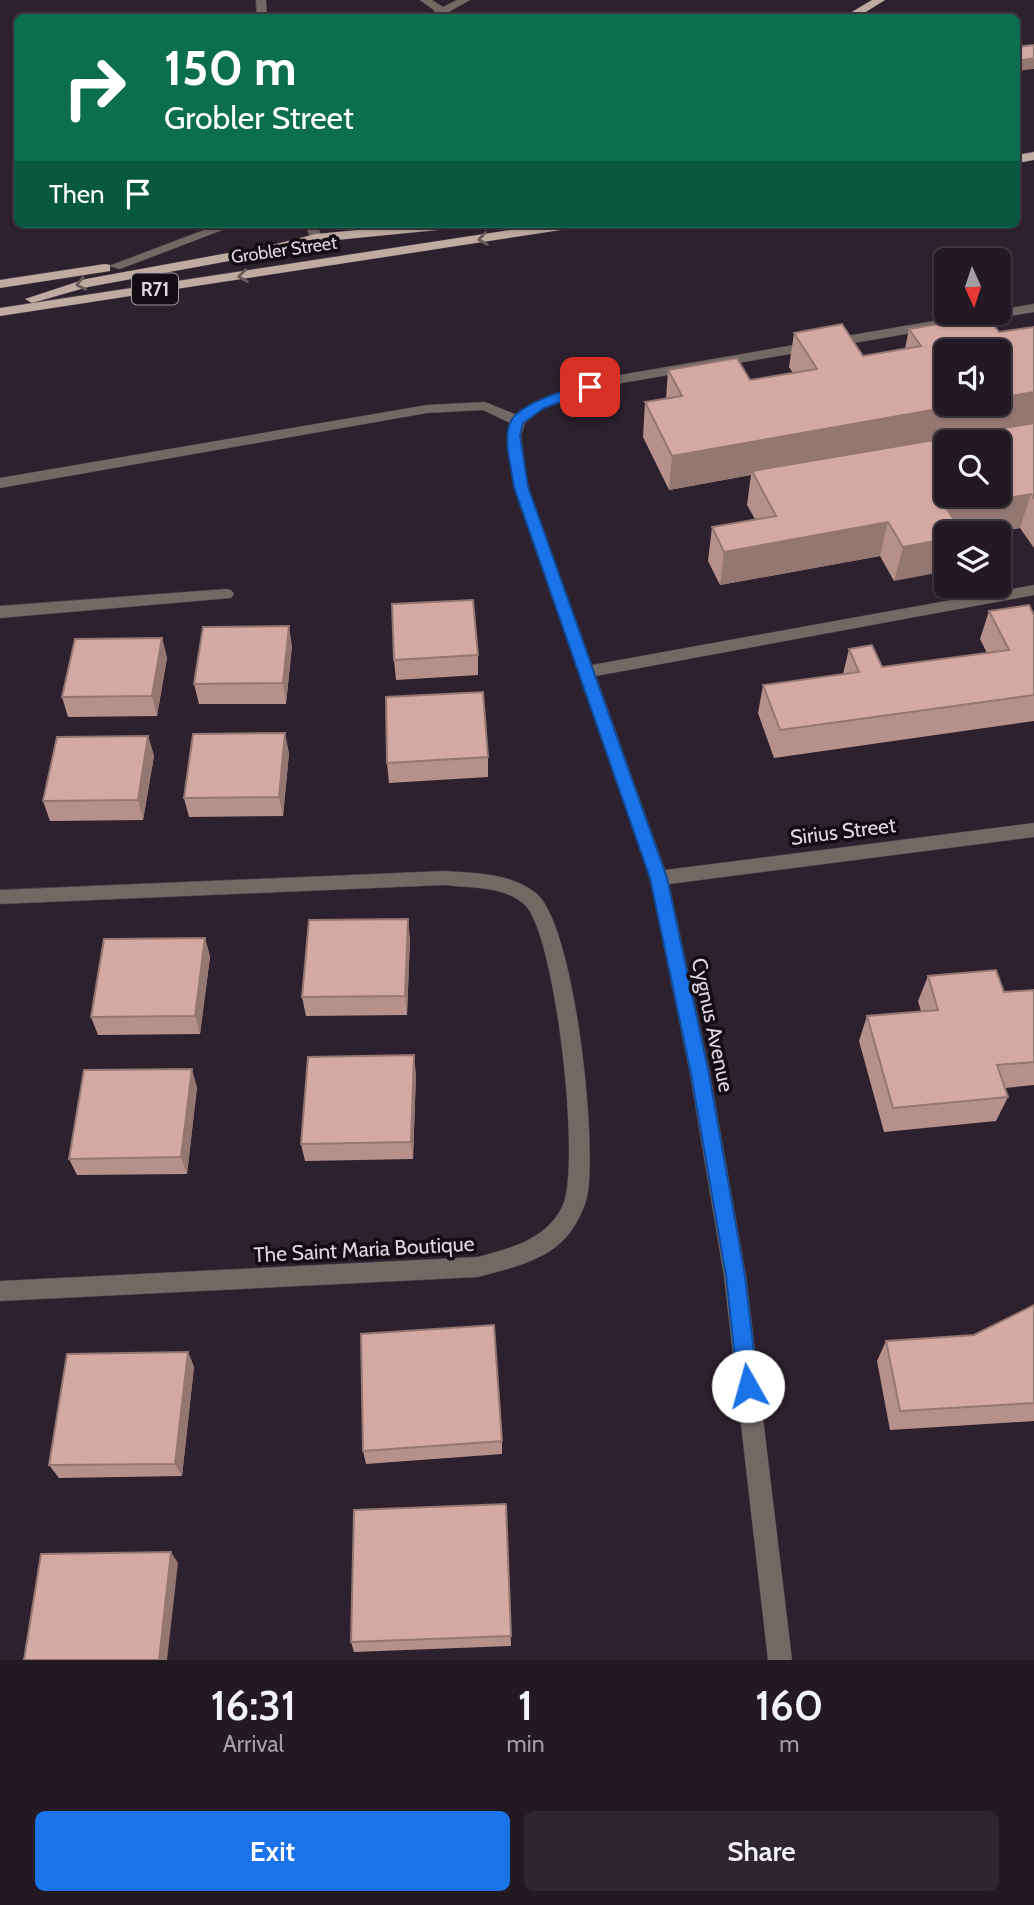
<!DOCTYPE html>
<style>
:root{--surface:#221922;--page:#2e262f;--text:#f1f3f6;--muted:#a2a0a5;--line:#3f3840;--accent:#1a73e8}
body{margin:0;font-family:Cabin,sans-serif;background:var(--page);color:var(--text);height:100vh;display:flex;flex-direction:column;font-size:26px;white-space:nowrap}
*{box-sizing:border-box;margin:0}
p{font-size:23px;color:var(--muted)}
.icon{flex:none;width:38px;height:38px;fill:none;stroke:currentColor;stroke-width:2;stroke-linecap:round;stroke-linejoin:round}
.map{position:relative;height:1660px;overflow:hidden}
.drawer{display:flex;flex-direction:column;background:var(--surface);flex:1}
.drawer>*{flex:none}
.banner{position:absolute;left:14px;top:14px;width:1006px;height:214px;border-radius:10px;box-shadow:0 2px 5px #0004,0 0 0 2px var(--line);background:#0b6e4f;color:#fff;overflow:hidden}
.needle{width:46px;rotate:177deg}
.controls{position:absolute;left:934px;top:248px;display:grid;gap:14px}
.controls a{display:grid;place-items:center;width:77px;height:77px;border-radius:10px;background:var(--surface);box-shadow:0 2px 5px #0004,0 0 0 2px var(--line);font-size:35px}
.pin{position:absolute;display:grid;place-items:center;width:60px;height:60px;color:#fff;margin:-30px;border-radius:14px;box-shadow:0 4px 10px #0006}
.me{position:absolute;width:77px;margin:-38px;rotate:353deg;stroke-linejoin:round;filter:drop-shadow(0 0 5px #0008)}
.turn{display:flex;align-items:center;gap:24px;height:147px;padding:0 35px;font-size:32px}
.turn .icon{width:91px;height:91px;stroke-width:2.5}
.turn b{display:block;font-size:49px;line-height:60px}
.then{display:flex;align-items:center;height:66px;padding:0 35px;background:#0003;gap:14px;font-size:26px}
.eta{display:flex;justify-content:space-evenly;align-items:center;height:119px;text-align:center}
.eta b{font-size:42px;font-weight:600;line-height:49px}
.primary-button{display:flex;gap:14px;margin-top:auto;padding:14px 35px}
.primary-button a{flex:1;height:80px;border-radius:10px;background:var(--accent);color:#fff;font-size:28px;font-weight:600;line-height:80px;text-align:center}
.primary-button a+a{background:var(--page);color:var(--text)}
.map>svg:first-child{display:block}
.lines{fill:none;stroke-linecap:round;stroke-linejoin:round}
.minor-casing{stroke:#493e4a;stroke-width:1}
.major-casing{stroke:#493e4a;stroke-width:1}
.minor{fill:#726964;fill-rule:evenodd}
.major{fill:#beaca2;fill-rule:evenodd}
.wall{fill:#b6918c}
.shaded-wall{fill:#947672}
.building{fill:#d4a9a3;stroke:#947672;stroke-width:2;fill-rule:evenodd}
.oneway{stroke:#685c5a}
.route{fill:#1a73e8;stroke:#114b97;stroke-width:2}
.labels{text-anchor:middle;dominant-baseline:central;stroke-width:7;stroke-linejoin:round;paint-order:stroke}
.far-street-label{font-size:18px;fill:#dfd7e0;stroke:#120c13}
.shield{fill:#120c13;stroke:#a29aa2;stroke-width:2}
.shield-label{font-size:19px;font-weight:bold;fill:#dfd7e0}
.street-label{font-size:21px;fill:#dfd7e0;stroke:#120c13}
</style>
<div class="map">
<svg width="1034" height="1660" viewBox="0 0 1034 1660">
<rect width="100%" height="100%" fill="#2d212e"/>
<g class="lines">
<defs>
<path id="minor" d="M 256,0 L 266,0 L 267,18 L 257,18 Z
M 420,0 L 432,0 L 443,7 L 457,0 L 470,0 L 438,18 L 424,18 L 435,11 Z
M 220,224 L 238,224 L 120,269 L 109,266 Z
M 305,224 L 317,224 L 322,238 L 320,241 L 312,241 Z
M 1034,304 L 1034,312 L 622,383 L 544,408 L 525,423 L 521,436 L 528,487 L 592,665 L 1034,585 L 1034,595 L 596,676 L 665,870 L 1034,823 L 1034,837 L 669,884 L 710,1074 L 746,1276 L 792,1660 L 768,1660 L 724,1276 L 690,1074 L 650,878 L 514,487 L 507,436 L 510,423 L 483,410 L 427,413 L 0,488 L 0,478 L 427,405 L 485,402 L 517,415 L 534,402 L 620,375 L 980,313 L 999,313 L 999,310 Z
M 226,589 L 231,590 L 234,594 L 231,598 L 0,618 L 0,606 Z
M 444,871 C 474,873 511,873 536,893 C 575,925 598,1146 587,1197 C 584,1209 578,1221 571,1231 C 551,1260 511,1268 478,1277 L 0,1301 L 0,1281 L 478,1257 C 511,1248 545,1240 562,1207 C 582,1170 556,935 525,905 C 505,886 470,888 444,885 L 0,904 L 0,890 Z"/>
<path id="major" d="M 872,0 L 885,0 L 856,18 L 842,18 Z
M 1034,152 L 1034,160 L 1017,163 L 1017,155 Z
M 420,224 L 464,224 L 458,228 L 316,242 L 272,253 L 88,287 L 32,303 L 25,299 L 86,279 L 272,245 L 316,234 Z
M 550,224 L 580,224 L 574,228 L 0,316 L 0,308 Z
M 105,264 L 110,265 L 110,271 L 0,288 L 0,280 Z"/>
</defs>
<use href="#minor" class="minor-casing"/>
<use href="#major" class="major-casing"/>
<use href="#minor" class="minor"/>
<use href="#major" class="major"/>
</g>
<path class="wall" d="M 1034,327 L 1034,548 L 1020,528 L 987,534 L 947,534 L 894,581 L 880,556 L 720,585 L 708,561 L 712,527 L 755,519 L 747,505 L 751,475 L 669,490 L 643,437 L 645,402 L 666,399 L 668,370 L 750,380 L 793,373 L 789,367 L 794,333 L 863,356 L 905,349 L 909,329 L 999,332 Z
M 989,611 L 1034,615 L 1034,721 L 774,758 L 758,713 L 763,685 L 843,674 L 849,649 L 882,667 L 987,653 L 980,639 Z
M 162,638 L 167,658 L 157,716 L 68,717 L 62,697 Z
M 292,646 L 286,704 L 199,704 L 194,684 Z
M 478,655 L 478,675 L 396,680 L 394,660 Z
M 148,736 L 154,756 L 143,820 L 50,821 L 43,801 Z
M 289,753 L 283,816 L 189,817 L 184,798 Z
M 488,757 L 488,777 L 389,783 L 387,763 Z
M 205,938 L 210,957 L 200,1034 L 98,1035 L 91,1017 Z
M 410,938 L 407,1015 L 306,1016 L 302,997 Z
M 928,976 L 1004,992 L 1034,990 L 1034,1085 L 1005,1088 L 1008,1097 L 996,1121 L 884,1132 L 859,1041 L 867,1016 L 921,1011 L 918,1001 Z
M 416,1073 L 413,1159 L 305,1161 L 301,1144 Z
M 197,1087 L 187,1174 L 77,1175 L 69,1159 Z
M 1034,1305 L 1034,1421 L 890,1430 L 877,1361 L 886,1341 L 974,1335 Z
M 188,1352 L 194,1367 L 182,1476 L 59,1478 L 49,1465 Z
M 502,1441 L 502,1454 L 366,1464 L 363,1451 Z
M 506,1504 L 511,1646 L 354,1652 L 351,1642 Z"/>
<path class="shaded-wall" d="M 1034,58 L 1034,69 L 1017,71 L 1017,61 Z
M 1034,392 L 1034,425 L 752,471 L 751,475 L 669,490 L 672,456 L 966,404 L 999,404 L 999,398 Z
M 1031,494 L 1020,528 L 987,534 L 947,534 L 947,571 L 894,581 L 903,547 L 947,509 Z
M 888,522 L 880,556 L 720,585 L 724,552 Z
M 289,626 L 292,646 L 286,704 L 283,683 Z
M 162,638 L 167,658 L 157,716 L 152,696 Z
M 285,733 L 289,753 L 283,816 L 279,797 Z
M 148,736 L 154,756 L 143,820 L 138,800 Z
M 408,919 L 410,938 L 407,1015 L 405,996 Z
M 205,938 L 210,957 L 200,1034 L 195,1016 Z
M 414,1055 L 416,1073 L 413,1159 L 411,1142 Z
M 192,1069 L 197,1087 L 187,1174 L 181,1157 Z
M 188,1352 L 194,1367 L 182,1476 L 175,1464 Z
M 171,1552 L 178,1563 L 167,1660 L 159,1660 Z"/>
<path class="building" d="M 1033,45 L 1034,46 L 1034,58 L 1017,61 L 1017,47 Z
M 987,316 L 999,332 L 1034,327 L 1034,392 L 999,398 L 999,352 L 947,352 L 947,404 L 966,404 L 672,456 L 645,402 L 682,396 L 668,370 L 737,358 L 750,380 L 817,369 L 794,333 L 842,324 L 863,356 L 921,346 L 909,329 Z
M 1034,423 L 1034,498 L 1031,494 L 947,509 L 963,534 L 947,534 L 947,539 L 903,547 L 888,522 L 724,552 L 712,527 L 776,516 L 752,471 ZM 947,443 L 999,443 L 999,495 L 947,495 Z
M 473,600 L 478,655 L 394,660 L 392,604 Z
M 1029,605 L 1034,615 L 1034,695 L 780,730 L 763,685 L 859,672 L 849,649 L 872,645 L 882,667 L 1009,650 L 989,611 Z
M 289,626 L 283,683 L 194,684 L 203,627 Z
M 162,638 L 152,696 L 62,697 L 75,639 Z
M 483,692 L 488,757 L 387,763 L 386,697 Z
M 285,733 L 279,797 L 184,798 L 193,734 Z
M 148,736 L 138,800 L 43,801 L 57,737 Z
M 408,919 L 405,996 L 302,997 L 309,920 Z
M 205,938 L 195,1016 L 91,1017 L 104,939 Z
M 996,970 L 1004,992 L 1034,990 L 1034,1062 L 997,1065 L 1008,1097 L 893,1108 L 867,1016 L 938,1010 L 928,976 Z
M 414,1055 L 411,1142 L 301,1144 L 308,1057 Z
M 192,1069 L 181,1157 L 69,1159 L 84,1070 Z
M 1034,1305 L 1034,1403 L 900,1411 L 886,1341 L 974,1335 Z
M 494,1325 L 502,1441 L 363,1451 L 361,1334 Z
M 188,1352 L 175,1464 L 49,1465 L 67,1354 Z
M 506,1504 L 511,1636 L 351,1642 L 354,1510 Z
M 171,1552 L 159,1660 L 24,1660 L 41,1554 Z"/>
<defs><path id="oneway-chevron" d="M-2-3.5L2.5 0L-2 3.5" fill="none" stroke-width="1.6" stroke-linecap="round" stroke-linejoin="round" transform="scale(1.75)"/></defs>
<g class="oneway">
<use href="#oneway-chevron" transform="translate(483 239) rotate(171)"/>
<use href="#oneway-chevron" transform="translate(243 276) rotate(172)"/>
<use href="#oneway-chevron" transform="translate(81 284) rotate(168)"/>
</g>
<path class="route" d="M 590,383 L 595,384 L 595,390 L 544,408 L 523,423 L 520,436 L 528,487 L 667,878 L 709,1074 L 745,1276 L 758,1386 L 755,1393 L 748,1396 L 741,1393 L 738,1386 L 726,1276 L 691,1074 L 650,878 L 514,487 C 512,468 502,439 511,421 C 520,403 571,388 590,383 Z"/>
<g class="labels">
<g class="far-street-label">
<text transform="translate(284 250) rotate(-8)">Grobler Street</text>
</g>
<rect class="shield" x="132" y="273.5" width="46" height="31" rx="5"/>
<g class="shield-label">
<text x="155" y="289">R71</text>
</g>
<g class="street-label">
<text transform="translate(843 831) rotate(-7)">Sirius Street</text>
<text transform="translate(713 1025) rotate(78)">Cygnus Avenue</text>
<text transform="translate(364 1249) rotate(-3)">The Saint Maria Boutique</text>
</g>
</g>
</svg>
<div class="controls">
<a><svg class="needle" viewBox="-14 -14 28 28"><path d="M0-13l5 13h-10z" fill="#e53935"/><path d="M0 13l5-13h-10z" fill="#a2a0a5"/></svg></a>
<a><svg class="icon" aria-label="sound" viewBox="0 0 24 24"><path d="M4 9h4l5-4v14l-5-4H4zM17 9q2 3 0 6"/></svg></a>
<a><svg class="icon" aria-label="search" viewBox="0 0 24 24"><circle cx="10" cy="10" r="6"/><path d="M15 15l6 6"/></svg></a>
<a><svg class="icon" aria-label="layers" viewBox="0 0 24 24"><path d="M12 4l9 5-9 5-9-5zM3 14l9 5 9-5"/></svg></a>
</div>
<div class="pin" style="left:590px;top:387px;background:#d93025"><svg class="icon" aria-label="arrive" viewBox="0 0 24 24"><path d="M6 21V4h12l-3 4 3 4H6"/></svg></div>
<svg class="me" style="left:748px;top:1386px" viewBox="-20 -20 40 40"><circle r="19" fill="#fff"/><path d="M0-13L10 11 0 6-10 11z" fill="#1a73e8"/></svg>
<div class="banner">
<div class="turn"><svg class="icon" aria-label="right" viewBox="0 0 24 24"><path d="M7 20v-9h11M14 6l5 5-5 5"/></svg><div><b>150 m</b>Grobler Street</div></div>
<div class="then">Then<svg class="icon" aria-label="arrive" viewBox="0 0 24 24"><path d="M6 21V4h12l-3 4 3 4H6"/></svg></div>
</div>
</div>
<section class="drawer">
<div class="eta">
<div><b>16:31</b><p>Arrival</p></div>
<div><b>1</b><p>min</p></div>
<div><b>160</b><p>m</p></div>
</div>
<div class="primary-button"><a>Exit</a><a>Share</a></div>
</section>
